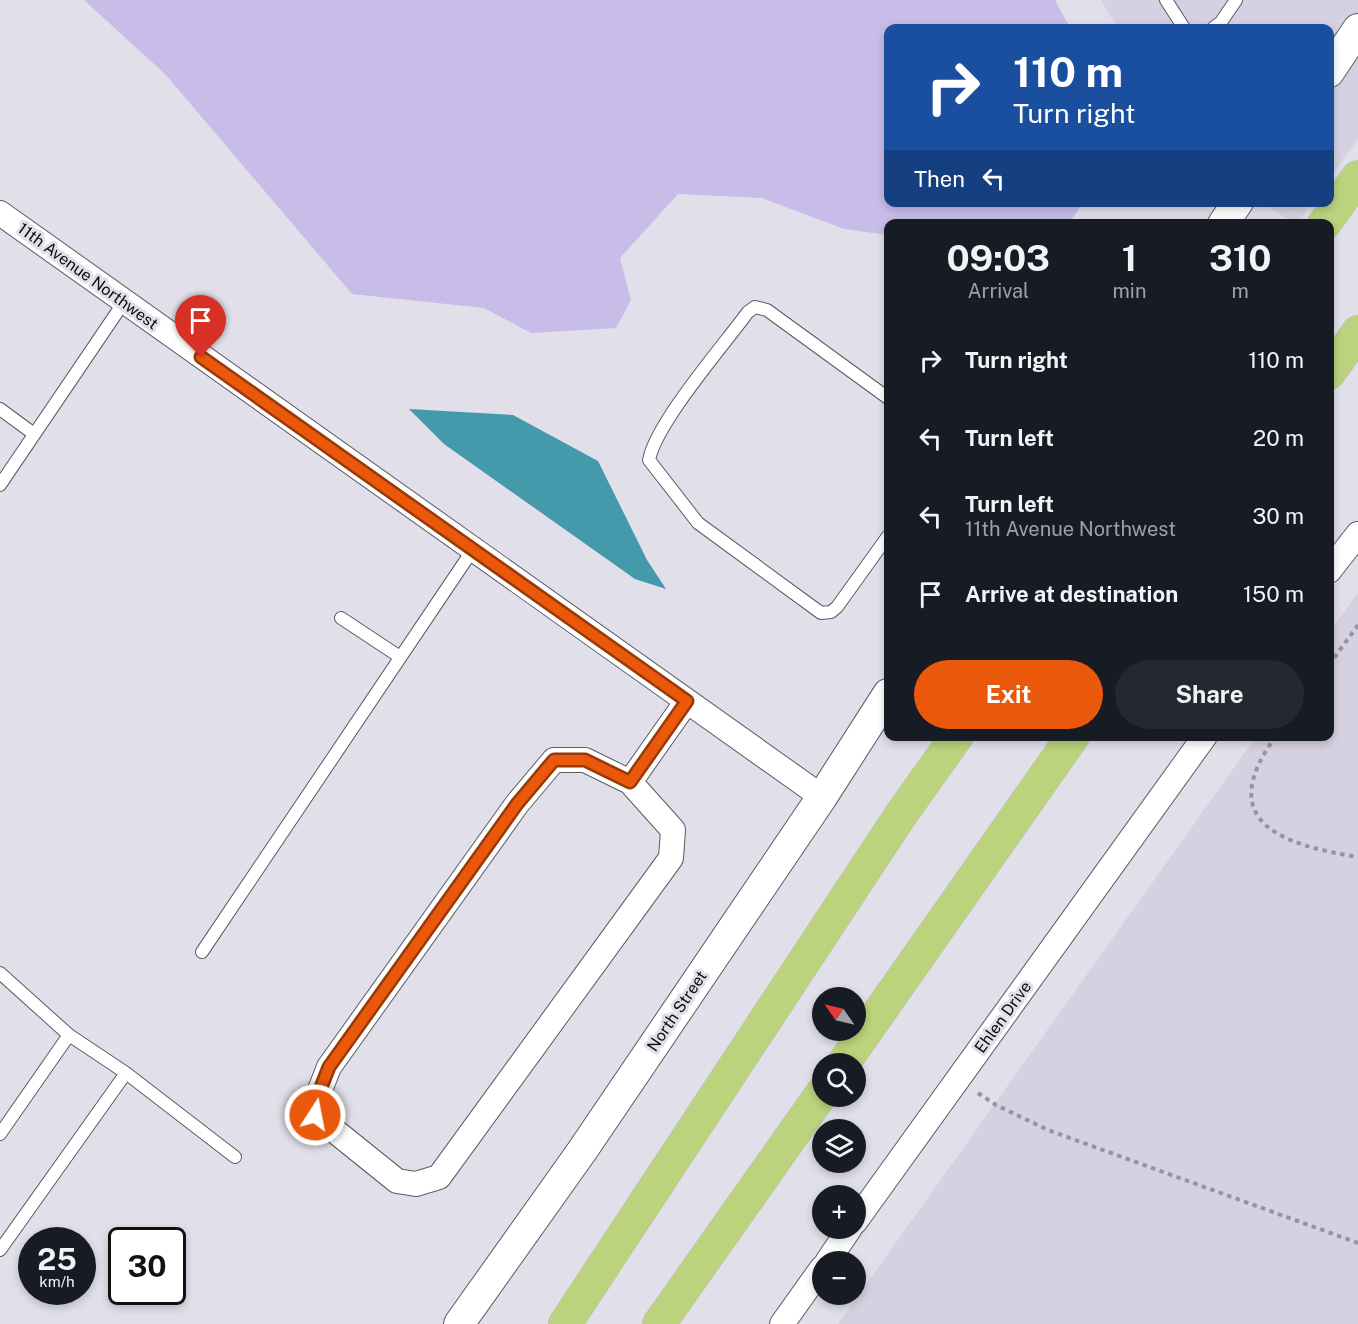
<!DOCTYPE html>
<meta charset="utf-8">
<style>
:root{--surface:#171b24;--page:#242831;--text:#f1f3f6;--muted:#9ea1a6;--accent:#ea580c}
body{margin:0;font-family:"Public Sans",sans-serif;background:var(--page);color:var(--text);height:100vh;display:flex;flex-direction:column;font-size:22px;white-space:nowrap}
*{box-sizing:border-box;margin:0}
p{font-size:20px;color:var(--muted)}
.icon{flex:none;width:33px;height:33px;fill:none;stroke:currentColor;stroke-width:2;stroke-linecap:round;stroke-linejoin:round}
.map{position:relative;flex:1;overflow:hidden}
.panel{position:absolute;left:884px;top:219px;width:450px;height:522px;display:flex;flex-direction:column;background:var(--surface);border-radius:12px;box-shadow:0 3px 9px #0003}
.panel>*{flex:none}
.guide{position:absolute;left:884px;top:24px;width:450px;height:183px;border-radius:12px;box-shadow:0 3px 9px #0003;background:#1a4fa0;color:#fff;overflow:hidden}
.needle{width:39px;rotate:304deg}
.controls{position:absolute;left:812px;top:987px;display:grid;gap:12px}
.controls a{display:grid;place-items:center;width:54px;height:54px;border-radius:50%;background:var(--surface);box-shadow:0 3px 9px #0003;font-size:30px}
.speed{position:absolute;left:18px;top:1227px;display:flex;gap:12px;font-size:30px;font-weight:700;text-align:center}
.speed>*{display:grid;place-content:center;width:78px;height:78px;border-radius:50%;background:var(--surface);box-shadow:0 3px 9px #0003;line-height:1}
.speed small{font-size:15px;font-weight:400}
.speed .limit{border:3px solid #111;border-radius:9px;background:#fff;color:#111}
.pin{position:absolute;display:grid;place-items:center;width:51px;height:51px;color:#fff;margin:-62px -26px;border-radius:50% 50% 50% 0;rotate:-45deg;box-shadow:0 0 6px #0007}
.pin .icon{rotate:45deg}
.me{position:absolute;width:66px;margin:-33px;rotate:11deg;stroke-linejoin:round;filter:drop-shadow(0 0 4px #0008)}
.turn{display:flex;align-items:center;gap:21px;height:126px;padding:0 30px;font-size:27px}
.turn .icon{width:78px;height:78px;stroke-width:2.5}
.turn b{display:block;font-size:42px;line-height:51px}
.then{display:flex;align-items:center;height:57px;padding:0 30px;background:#0003;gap:12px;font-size:22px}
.eta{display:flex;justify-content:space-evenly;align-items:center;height:102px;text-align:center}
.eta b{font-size:36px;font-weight:700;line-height:42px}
.cta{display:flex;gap:12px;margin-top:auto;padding:12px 30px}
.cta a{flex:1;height:69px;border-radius:36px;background:var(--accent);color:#fff;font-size:24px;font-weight:700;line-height:69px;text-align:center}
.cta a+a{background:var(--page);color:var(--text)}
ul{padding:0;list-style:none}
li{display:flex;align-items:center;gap:18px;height:78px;padding:0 30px}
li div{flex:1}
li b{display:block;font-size:22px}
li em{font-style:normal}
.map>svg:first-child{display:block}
.built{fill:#d5d1e2}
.green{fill:#c8bce9}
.water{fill:#4499ab}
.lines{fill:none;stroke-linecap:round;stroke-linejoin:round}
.service-casing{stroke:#5c5a62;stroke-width:14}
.minor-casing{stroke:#5c5a62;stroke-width:26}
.tertiary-casing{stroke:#5c5a62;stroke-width:32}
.motorway-casing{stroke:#c0c0c1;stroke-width:34}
.path{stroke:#96949c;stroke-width:4;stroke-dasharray:4.5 4.5;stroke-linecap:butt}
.service{stroke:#fff;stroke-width:12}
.minor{stroke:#fff;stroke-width:24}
.tertiary{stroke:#fff;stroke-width:30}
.motorway{stroke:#bad37c;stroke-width:33}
.route-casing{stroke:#983908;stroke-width:15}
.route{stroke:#ea580c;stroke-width:10}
.labels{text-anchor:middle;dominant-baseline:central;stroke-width:6;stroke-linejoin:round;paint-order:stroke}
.street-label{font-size:16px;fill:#0c0c0f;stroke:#e1dfe9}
</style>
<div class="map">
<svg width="1358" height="1324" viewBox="0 0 1358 1324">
<rect width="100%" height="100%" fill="#e1dfe9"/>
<path class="built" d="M 1101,0 L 1358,0 L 1358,139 L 1329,179 L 1329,28 L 1118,28 Z
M 1261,203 L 1312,203 L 1296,224 Z
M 1358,592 L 1358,1324 L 838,1324 L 1256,737 L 1329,736 L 1329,633 Z"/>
<path class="green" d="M 84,0 L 1055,0 L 1070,28 L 888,28 L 888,202 L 1083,203 L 1069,223 L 888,224 L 888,235 L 844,229 L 762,198 L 678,194 L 620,258 L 631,300 L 616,328 L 531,333 L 484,308 L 352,294 L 166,75 Z"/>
<path class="water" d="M 409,409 L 513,415 L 598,461 L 647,560 L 666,589 L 635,579 L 444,444 Z"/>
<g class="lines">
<defs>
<path id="service" d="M 1166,0 L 1184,28
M 1213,28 L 1221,22 L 1236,0
M 888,398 L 767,310 L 755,307 L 748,312 C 723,346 656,423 649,460 L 698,523 L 821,613 L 831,612 L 837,607 L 888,536
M 0,409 L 34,434
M 0,485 L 124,302
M 341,618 L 400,657
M 202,952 L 472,551
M 0,973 L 69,1035 L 0,1134
M 69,1035 L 126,1073 L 235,1157
M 0,1250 L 126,1073"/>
<path id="minor" d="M 0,213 L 822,797
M 1329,571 L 1358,534
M 630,782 L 673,830 L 671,858 L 439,1177 L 416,1184 L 397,1181 L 315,1115 L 318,1095 L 329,1067 L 517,804 L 554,760 L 585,760 L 630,782 L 687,701
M 855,1222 L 1205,736
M 827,1262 L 850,1228
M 782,1324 L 822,1268"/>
<path id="tertiary" d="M 1329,72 L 1358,29
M 1223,224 L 1238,202
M 459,1324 L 582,1151 L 822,797 L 888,694"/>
<path id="motorway" d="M 1324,224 L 1358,177
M 1329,373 L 1358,332
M 843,1064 L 1073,736
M 565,1324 L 900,816 L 957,736
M 659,1324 L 822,1093"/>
</defs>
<use href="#service" class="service-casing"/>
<use href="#minor" class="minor-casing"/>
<use href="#tertiary" class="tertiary-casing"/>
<use href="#motorway" class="motorway-casing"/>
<path class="path" d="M 1329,665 L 1358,625
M 1276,736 C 1212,823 1284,845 1358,857
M 978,1093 L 996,1105 L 1048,1130 L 1358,1243"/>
<use href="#service" class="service"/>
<use href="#minor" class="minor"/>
<use href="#tertiary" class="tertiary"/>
<use href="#motorway" class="motorway"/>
</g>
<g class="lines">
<defs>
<path id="route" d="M 201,357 L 687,701 L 630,782 L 585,760 L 554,760 L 517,804 L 329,1067 L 318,1095 L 315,1115"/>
</defs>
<use href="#route" class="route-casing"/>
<use href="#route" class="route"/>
</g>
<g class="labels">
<g class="street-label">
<text transform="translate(88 276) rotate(36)">11th Avenue Northwest</text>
<text transform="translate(677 1011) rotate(-56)">North Street</text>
<text transform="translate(1003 1017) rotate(-54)">Ehlen Drive</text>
</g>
</g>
</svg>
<div class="controls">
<a><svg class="needle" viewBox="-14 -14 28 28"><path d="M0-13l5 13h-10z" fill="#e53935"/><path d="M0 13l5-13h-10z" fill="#9ea1a6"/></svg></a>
<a><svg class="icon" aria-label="search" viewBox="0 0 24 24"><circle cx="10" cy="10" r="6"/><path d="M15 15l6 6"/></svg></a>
<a><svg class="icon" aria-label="layers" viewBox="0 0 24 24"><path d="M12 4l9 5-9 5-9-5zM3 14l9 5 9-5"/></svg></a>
<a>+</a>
<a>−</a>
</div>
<div class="speed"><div>25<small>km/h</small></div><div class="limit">30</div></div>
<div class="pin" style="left:201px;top:357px;background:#d93025"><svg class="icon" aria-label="arrive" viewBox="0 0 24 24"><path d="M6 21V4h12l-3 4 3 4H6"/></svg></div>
<svg class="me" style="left:315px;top:1115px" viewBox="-20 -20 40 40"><circle r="17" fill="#ea580c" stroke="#fff" stroke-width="3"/><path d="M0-11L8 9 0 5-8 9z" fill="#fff"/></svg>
<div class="guide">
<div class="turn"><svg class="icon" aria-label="right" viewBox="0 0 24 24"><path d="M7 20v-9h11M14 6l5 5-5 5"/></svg><div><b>110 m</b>Turn right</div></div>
<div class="then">Then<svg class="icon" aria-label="left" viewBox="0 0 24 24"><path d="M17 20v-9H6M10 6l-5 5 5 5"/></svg></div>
</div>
<section class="panel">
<div class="eta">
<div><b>09:03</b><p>Arrival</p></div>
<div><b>1</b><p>min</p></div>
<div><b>310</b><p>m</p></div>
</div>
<ul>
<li><svg class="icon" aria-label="right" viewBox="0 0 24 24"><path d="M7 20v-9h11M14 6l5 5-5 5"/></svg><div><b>Turn right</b></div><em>110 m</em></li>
<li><svg class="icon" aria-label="left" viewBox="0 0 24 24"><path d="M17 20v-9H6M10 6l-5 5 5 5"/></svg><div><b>Turn left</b></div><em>20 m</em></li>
<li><svg class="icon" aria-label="left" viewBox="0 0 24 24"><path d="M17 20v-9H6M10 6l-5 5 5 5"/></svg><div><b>Turn left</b><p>11th Avenue Northwest</p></div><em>30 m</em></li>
<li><svg class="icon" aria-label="arrive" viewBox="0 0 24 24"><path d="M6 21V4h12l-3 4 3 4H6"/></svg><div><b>Arrive at destination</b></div><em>150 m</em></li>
</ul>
<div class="cta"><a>Exit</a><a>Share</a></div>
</section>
</div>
